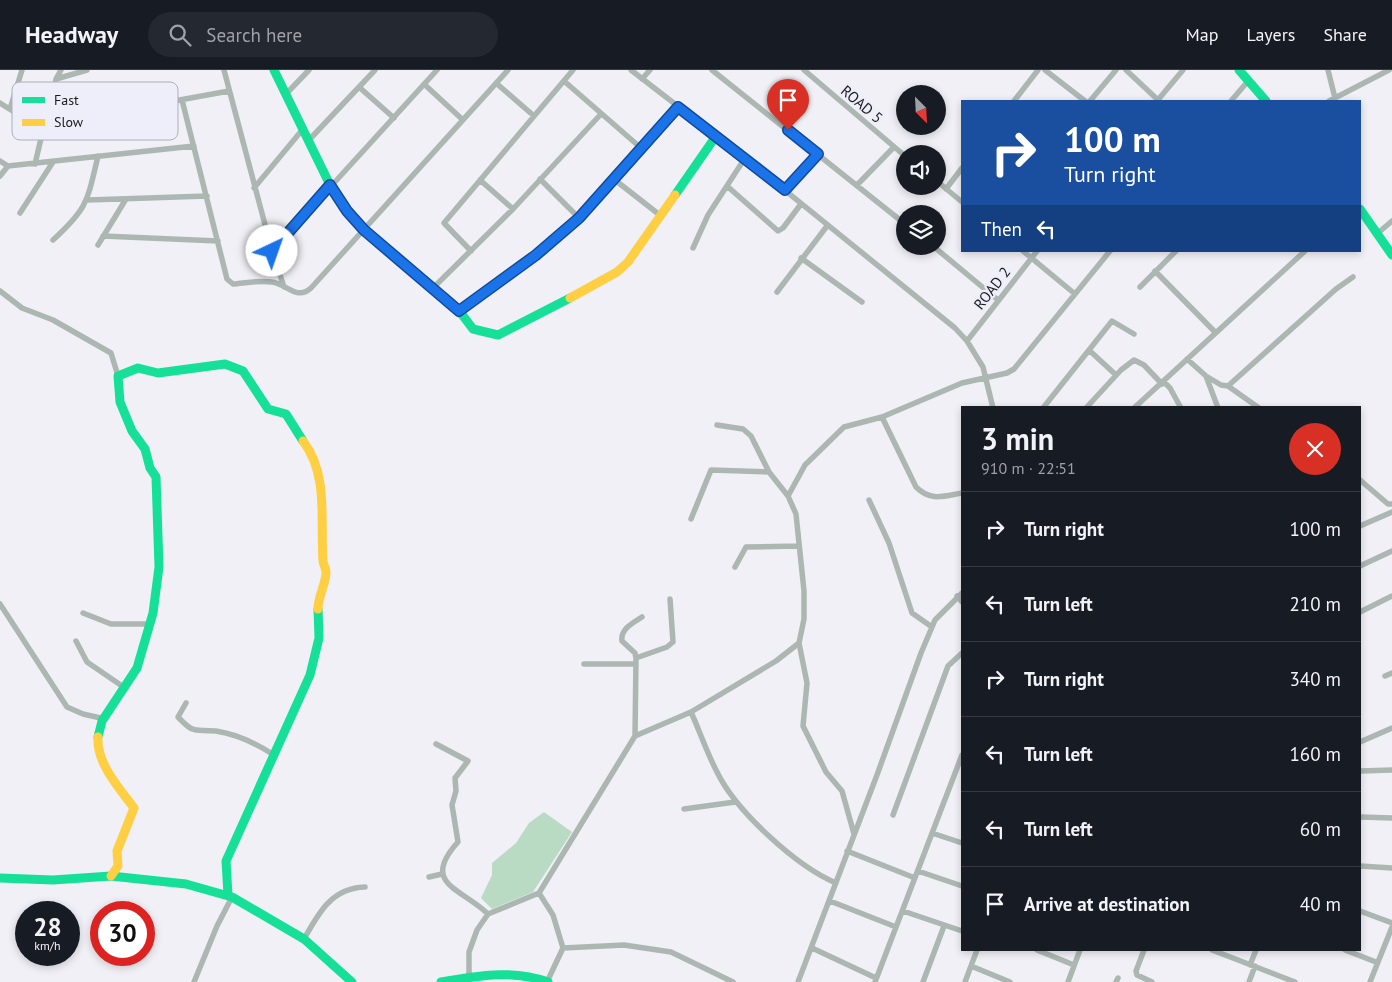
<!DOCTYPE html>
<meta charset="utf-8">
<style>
:root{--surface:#171b24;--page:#242831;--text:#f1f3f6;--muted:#9ea1a6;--line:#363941}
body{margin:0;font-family:"PT Sans",sans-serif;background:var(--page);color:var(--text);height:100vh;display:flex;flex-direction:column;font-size:19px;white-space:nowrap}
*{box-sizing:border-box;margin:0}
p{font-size:16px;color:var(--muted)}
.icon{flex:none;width:28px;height:28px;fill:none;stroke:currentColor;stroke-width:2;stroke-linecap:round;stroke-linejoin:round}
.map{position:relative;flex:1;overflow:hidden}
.details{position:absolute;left:961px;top:336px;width:400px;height:545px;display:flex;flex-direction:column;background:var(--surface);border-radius:0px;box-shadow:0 2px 8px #0003}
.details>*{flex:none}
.guide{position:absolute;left:961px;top:30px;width:400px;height:152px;border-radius:0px;box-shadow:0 2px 8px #0003;background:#1a4fa0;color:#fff;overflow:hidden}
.needle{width:32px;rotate:156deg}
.controls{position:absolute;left:896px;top:15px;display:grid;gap:10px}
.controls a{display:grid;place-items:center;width:50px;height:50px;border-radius:50%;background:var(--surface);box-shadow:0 2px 8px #0003;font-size:25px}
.speed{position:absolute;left:15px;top:831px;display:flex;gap:10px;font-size:25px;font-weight:700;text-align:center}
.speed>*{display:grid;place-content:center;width:65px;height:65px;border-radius:50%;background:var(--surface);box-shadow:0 2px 8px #0003;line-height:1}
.speed small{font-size:12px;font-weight:400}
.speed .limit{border:8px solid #d22;background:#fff;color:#111}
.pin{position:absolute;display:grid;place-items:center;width:42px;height:42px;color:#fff;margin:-51px -21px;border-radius:50% 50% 50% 0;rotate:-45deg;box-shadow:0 0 5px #0007}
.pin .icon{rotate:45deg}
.me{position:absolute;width:55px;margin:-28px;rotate:42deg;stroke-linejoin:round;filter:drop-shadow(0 0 4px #0008)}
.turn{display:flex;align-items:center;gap:18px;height:105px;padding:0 20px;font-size:22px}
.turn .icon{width:65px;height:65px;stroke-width:2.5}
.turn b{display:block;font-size:35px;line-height:42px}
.then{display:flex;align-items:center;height:48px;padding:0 20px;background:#0003;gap:10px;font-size:19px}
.round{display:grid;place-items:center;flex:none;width:52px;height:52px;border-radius:26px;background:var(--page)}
.head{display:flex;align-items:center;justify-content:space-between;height:85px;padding:0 20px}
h1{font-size:30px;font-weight:600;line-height:38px}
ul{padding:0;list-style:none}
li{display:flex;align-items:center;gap:15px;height:75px;padding:0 20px;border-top:1px solid var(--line)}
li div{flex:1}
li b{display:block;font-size:19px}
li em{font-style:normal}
header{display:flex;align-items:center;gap:30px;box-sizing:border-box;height:70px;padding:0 25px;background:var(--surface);border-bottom:1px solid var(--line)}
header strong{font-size:24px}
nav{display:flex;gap:28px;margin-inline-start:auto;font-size:18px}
.search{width:350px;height:45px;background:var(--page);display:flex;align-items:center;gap:12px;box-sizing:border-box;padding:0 18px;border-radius:28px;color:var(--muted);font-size:19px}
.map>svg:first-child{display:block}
.forest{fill:#b9dbc4}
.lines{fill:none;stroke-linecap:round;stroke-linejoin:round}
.street{stroke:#adb7b2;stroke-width:5.5}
.fast{stroke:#16e098;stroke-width:9}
.slow{stroke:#ffcf43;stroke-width:9}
.route-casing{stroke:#114b97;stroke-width:12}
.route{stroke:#1a73e8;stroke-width:9}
.labels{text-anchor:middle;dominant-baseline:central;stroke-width:4.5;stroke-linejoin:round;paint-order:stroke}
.street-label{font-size:15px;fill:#1a1b1e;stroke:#edeef9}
.key{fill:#edeef9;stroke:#aeafb7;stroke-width:1}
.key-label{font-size:14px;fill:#1a1b1e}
</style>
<header>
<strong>Headway</strong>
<div class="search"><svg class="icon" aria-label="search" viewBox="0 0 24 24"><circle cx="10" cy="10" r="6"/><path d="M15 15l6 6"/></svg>Search here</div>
<nav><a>Map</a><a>Layers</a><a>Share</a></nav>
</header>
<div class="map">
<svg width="1392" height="912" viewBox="0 0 1392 912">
<rect width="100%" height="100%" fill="#f0f0f6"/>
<path class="forest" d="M 544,742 L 572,762 L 533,822 L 492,839 L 481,828 L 492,805 L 492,793 L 516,773 L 529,753 Z"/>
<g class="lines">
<path class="street" d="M 224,0 L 272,181 L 284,217
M 631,0 L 745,88 L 955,258 L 967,271 L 983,297 L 993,338
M 712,0 L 905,154
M 804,0 L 905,86
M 1045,0 L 1085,31
M 1126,0 L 1158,30
M 1328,0 L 1335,28
M 56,9 L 87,0
M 642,9 L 650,0
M 564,11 L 641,78
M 496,13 L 534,46
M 424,14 L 463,50
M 359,17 L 394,48
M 286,24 L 309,0
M 182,30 L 227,209 L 233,214 C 245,213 260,210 272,212 C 287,214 297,231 311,218 L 508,0
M 1014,31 L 1038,0
M 1090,31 L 1116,0
M 1157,31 L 1183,0
M 1231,31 L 1248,11
M 1329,31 L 1389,0
M 0,33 L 43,60
M 10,39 L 22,0
M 48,54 L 229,21
M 309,70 L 375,0
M 0,91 L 8,96 L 194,76
M 35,94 L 43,60 L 48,54 L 56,9 L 61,0
M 0,106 L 8,96
M 540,109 L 579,148
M 480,110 L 513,139
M 615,110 L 661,146
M 938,112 L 962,132
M 857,115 L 894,77
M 727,116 L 778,161 L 783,158 L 801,134
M 254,118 L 303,59
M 946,119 L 962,98
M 785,121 L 818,84
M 88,130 L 207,126
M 20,143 L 53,92
M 1378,163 L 1392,151
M 103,166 L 218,171
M 53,170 C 88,138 87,132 98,86
M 98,175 L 126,129
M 933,176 L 998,230
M 693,178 L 708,145 L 745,88
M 272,181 L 437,0
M 471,181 L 444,153 L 573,0
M 1023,181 L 1075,224
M 801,188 L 862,232
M 1155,201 L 1215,262
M 1140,217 L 1176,181
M 433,218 L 513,139 L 601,44
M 0,221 L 22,238 L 53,250 L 111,283 L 118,306
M 777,222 L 827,156
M 459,241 L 536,185 L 579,148 L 678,37
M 967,271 L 1037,181
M 1090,281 L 1116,305
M 1187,289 L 1206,306 L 1221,315 L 1228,316 L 1259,338
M 1206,306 L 1218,338
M 1164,312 L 1170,318 L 1181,338
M 1228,316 L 1336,219 L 1353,207
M 1043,338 L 1112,251 L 1134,264
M 1086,338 L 1121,300 L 1134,290 L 1144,295 L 1162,314
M 1134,338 L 1305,181
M 882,347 L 916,417 C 931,432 944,426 962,423
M 717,355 L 743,359 L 751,366 L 769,402 L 788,426 L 796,444 L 804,521 L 804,549 L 799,573 L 807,613 L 803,656 L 826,702 L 842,721 L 854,764
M 1360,410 L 1388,434 L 1392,434
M 788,426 L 805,395 L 844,357 L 882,347 L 962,313 L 1007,303 L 1014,299 L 1110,181
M 869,430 L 889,473 L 912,543 L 932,557
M 691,449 L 711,400 L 769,402
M 1360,456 L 1392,442
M 1360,496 L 1392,481
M 735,497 L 746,477 L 799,476
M 957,526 L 962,532
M 0,534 L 67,637 L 83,644 L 105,649
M 1360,542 L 1392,526
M 83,543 L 111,554 L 149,554
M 76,571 L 87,592 L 125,618
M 636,588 L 667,577 L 673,572 L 670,529
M 584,594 L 634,594
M 1385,606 L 1392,603
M 186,633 L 178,647 C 195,665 194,659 216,661 C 236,664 257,674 274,685
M 691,642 C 700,662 707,683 717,702 C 736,741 796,796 836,813
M 635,666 L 691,642 L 776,591 L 799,573
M 1360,672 L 1392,658
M 436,674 L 468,691 L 455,708 L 456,721 L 452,735 L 458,772 C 420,814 461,818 488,844
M 1360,701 L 1392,700
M 684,739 L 735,732
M 893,745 L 948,596 L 962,583
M 1360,747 L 1392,748
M 932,763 L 962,773
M 847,781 L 915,808
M 1360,796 L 1392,798
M 918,801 L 962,816
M 429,807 L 442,804
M 539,823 L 553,845 L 563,878 L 547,912
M 830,831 L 896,857
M 903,841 L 962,861
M 1360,841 L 1392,853
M 304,869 C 319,842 332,818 365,817
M 563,878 L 624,875 L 671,882 L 733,912
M 812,878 L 876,908
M 1037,880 L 1074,895
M 1144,880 L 1136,901 L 1137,905 L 1152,912
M 1212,880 L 1295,912
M 1345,880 L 1376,892
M 1250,895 L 1256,880
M 971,896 L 1010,912
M 469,908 L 469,882 L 477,860 L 488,844 L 539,823 L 635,666 L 636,588 L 635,583 L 622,571 C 620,559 633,553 642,547
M 194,912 L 217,856 L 232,827
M 798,912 L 877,705 L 921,583 L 935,550 L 962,523
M 875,912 L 962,685
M 923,912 L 944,856
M 965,912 L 977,880
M 1068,912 L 1080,880
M 1116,912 L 1118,908
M 1249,912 L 1255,896
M 1370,912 L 1392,857"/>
<path class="fast" d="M 274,0 L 330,115 L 347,141 L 364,159 L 457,238 L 473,259 L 498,265 L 570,228
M 1239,0 L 1266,31
M 675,125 L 716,66
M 1360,139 L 1392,185
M 98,667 L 102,651 L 137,598 L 153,543 L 159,497 L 156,407 L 150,398 L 145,379 L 132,361 L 120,332 L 118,306 L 138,298 L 158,303 L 225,294 L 243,301 L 268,339 L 286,344 L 303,371
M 0,808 L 53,810 L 111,806 L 186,814 L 232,827 L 304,869 L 352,912
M 228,825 L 226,791 L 310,605 L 319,568 L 318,539
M 441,912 C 478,906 512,899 548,912"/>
<path class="slow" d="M 570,228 L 617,202 L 628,192 L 675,125
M 303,371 C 329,405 320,450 323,491 C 323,494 326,498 326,502 C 326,514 318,526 318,539
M 98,667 C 96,693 120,719 134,738 L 117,781 L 118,796 L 111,806"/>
</g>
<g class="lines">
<defs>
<path id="route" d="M 272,181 L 330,115 L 347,141 L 364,160 L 459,241 L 536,185 L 579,148 L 678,37 L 785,120 L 818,84 L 788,60"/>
</defs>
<use href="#route" class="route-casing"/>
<use href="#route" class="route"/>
</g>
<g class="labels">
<g class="street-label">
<text transform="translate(862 34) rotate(40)">ROAD 5</text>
<text transform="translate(992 218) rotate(-52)">ROAD 2</text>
</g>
</g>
<rect x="12" y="12" width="166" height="58" rx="8" class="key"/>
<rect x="22" y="27" width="23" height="6" fill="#16e098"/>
<rect x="22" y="49" width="23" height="7" fill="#ffcf43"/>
<g class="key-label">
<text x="54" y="35">Fast</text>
<text x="54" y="57">Slow</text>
</g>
</svg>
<div class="controls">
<a><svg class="needle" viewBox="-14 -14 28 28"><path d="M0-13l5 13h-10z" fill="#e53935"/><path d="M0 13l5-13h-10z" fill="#9ea1a6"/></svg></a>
<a><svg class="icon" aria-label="sound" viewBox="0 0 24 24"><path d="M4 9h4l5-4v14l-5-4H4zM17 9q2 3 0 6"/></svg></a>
<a><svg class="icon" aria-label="layers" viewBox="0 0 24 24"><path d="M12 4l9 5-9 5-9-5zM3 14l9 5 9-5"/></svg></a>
</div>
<div class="speed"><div>28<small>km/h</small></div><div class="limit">30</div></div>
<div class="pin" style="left:788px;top:60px;background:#d93025"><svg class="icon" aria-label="arrive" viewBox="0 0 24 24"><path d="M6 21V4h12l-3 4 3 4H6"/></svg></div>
<svg class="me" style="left:272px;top:181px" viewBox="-20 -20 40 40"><circle r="19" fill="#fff"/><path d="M0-13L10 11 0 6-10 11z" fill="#1a73e8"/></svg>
<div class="guide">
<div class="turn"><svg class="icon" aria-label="right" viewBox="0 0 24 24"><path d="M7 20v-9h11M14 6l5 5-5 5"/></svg><div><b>100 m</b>Turn right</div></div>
<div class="then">Then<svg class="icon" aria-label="left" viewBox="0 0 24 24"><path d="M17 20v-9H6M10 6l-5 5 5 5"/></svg></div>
</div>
<section class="details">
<div class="head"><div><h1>3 min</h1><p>910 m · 22:51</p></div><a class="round" style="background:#d93025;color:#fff"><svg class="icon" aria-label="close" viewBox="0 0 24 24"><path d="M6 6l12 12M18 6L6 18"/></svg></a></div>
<ul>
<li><svg class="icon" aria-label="right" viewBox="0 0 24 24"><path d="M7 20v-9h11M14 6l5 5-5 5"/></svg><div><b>Turn right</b></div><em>100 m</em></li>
<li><svg class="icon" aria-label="left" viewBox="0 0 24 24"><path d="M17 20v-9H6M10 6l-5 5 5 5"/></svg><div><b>Turn left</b></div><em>210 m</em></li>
<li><svg class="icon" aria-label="right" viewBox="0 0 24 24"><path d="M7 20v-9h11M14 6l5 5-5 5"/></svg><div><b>Turn right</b></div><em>340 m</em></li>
<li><svg class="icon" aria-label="left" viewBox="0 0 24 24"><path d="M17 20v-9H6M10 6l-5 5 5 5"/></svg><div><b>Turn left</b></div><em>160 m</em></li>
<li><svg class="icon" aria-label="left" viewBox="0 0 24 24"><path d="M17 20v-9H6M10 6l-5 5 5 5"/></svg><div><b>Turn left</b></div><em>60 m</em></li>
<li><svg class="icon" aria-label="arrive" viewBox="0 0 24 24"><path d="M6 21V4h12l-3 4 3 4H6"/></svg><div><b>Arrive at destination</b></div><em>40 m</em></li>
</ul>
</section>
</div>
